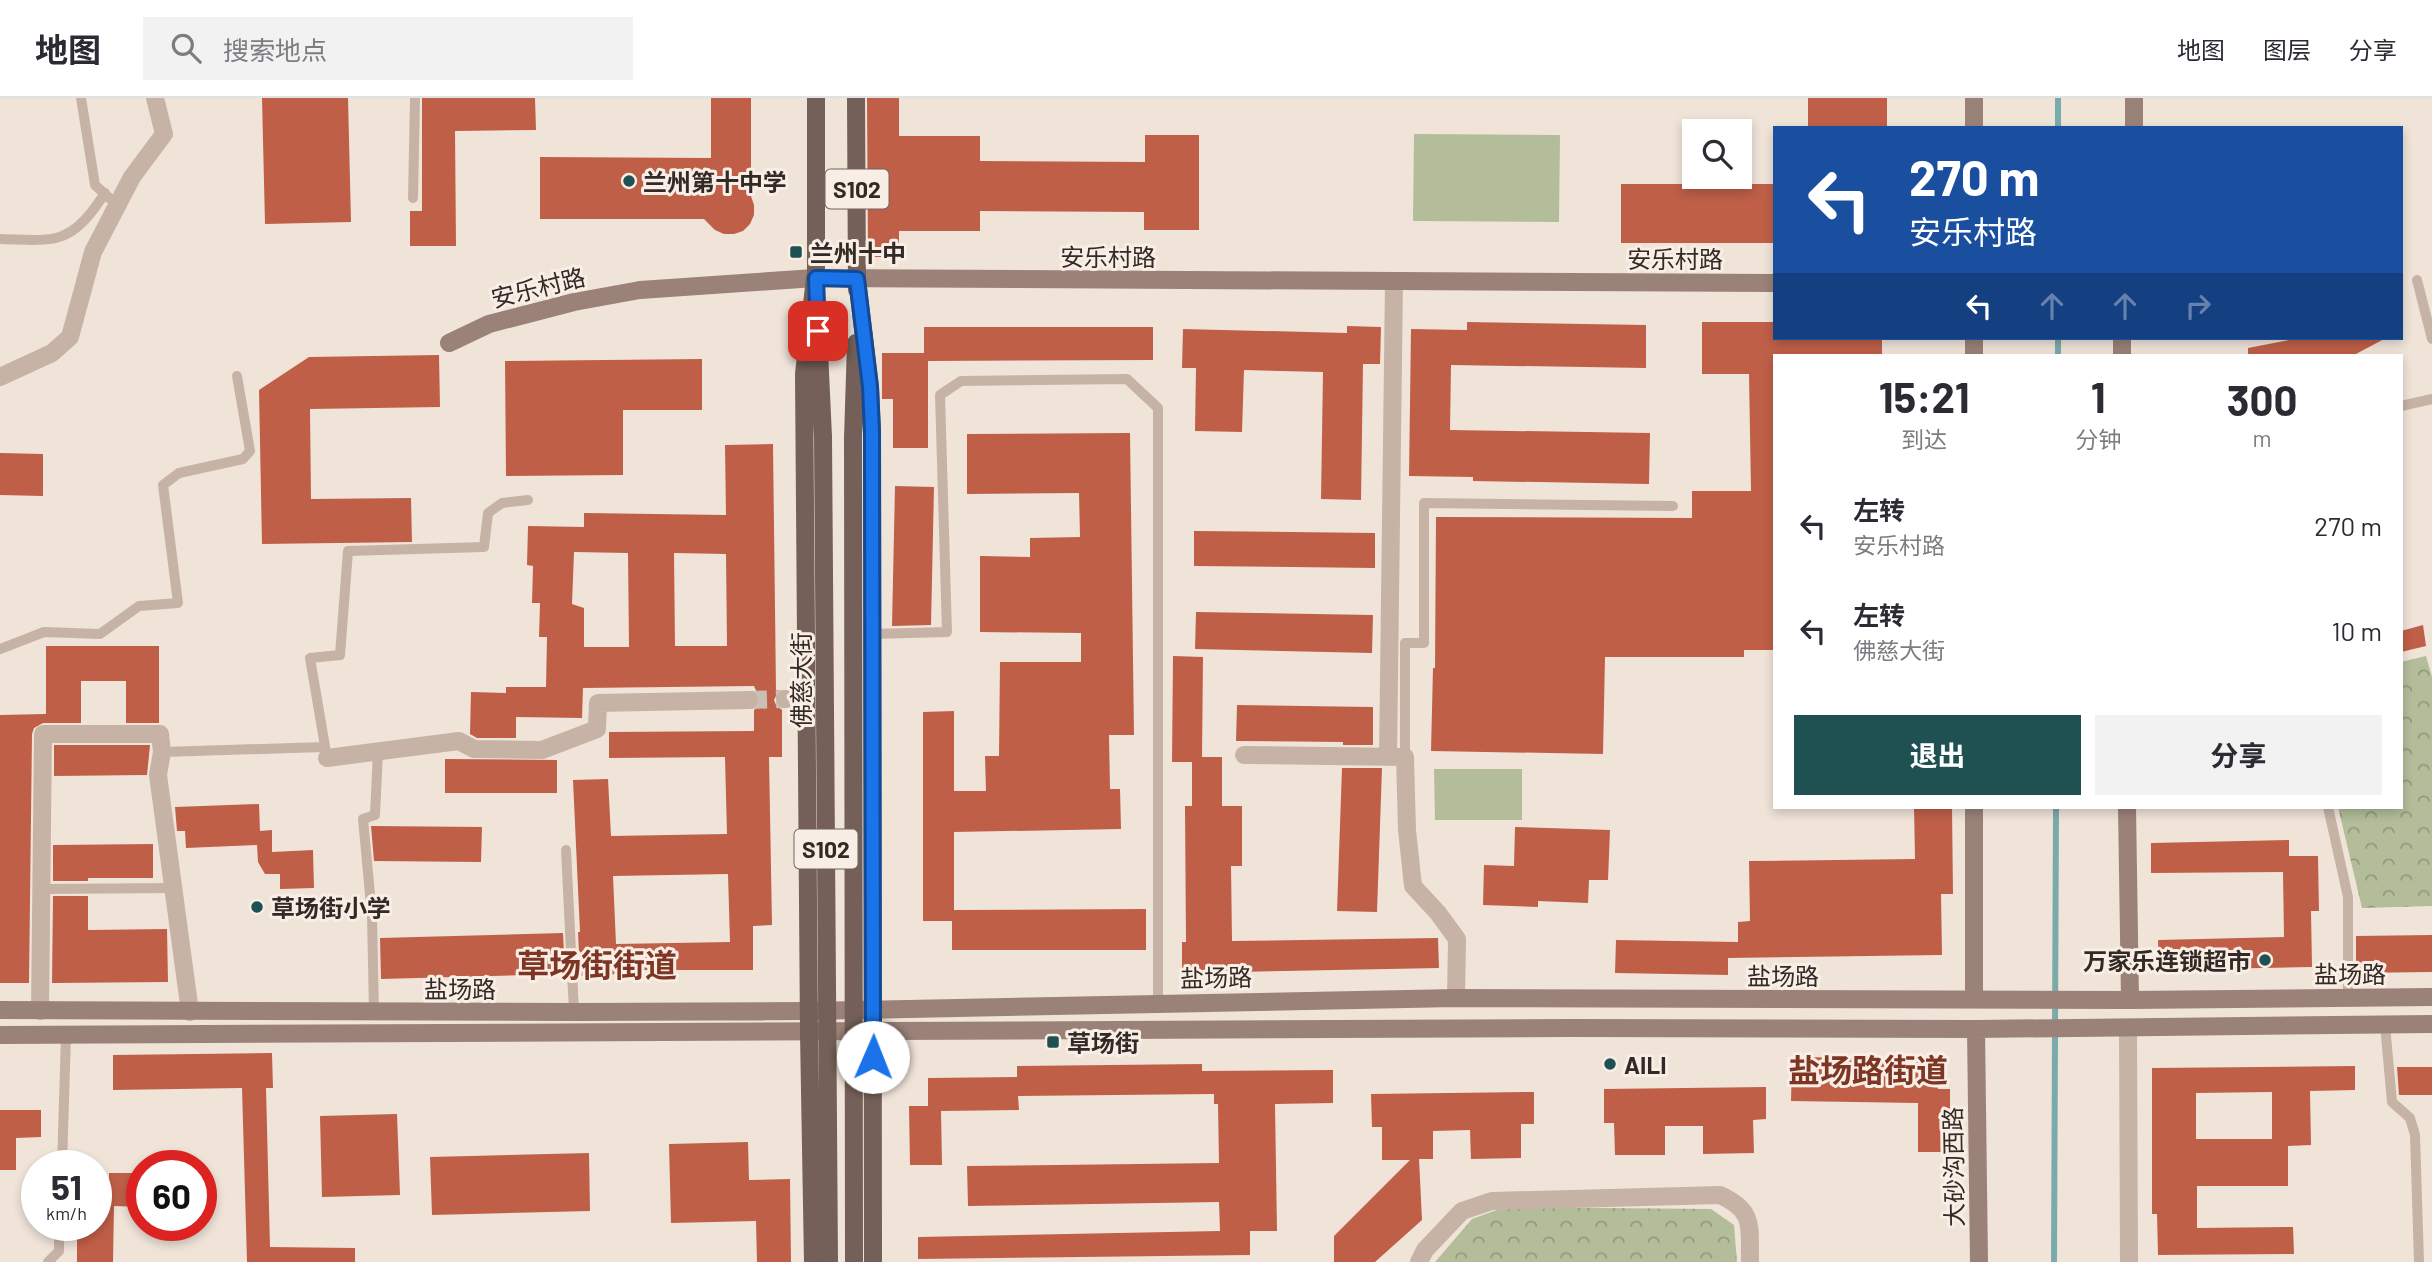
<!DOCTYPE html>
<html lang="zh">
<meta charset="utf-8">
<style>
:root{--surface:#fff;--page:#f2f2f3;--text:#2b2b33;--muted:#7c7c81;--line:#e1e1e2;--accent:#1f5152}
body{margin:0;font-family:Barlow,"Noto Sans SC",sans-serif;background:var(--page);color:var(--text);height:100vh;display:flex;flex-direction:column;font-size:26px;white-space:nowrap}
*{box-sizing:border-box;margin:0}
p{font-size:23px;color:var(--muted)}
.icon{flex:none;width:38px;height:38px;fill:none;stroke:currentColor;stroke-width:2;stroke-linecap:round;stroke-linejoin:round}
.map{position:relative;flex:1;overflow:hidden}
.panel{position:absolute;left:1773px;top:256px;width:630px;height:455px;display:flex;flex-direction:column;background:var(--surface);border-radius:0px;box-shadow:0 4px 10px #0003}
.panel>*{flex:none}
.banner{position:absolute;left:1773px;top:28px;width:630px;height:214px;border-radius:0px;box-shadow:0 4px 10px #0003;background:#1a4fa0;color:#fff;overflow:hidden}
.fabs{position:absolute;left:1682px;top:21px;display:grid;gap:14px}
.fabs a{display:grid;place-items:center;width:70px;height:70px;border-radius:0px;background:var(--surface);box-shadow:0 4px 10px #0003;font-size:35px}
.speed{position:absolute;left:21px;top:1052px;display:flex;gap:14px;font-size:35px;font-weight:700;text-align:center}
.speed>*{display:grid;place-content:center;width:91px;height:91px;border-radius:50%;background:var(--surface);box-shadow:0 4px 10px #0003;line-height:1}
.speed small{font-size:18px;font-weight:400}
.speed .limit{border:10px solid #d22;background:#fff;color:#111}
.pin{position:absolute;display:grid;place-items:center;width:60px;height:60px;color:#fff;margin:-30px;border-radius:14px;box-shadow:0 4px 10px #0006}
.me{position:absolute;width:77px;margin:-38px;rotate:1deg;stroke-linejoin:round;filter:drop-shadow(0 0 5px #0008)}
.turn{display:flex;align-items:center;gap:24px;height:147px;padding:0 21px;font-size:32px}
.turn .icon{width:91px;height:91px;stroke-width:2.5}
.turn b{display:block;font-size:49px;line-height:60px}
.lanes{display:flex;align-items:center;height:66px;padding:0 21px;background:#0003;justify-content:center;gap:35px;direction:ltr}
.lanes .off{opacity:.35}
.eta{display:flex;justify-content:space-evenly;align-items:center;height:119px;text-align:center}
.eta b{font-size:42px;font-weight:700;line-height:49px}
.cta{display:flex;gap:14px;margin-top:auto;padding:14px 21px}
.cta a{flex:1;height:80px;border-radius:0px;background:var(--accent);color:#fff;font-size:28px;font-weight:700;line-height:80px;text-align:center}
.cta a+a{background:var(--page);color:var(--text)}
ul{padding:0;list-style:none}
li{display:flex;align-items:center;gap:21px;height:105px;padding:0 21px}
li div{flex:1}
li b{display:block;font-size:26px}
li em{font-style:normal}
header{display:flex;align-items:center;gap:42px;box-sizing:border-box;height:98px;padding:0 35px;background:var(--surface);border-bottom:2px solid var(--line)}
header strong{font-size:33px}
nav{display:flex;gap:38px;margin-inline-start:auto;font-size:24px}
.search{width:490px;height:63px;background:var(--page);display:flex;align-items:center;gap:18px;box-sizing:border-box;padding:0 24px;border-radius:0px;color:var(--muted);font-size:26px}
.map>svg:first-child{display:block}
.grass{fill:#b3bd9a}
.park{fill:url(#park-crowns)}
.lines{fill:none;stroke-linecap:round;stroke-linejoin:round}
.stream{stroke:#7aabab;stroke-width:6}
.building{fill:#bf5f48;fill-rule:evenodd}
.street-tunnel{stroke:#cabfb5;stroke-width:18;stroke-dasharray:18 9;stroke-linecap:butt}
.lane{stroke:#c7b3a6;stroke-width:10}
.street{stroke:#c7b3a6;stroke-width:18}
.secondary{stroke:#9a8278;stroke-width:18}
.primary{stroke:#746058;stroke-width:18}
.primary-bridge{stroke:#746058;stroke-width:18}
.route-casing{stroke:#114b97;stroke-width:18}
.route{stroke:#1a73e8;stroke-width:12}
.poi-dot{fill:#1f5152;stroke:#f8eee5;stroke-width:2.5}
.labels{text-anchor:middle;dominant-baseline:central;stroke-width:6;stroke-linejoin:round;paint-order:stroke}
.shield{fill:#f8eee5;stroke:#6e655f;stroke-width:2}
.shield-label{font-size:23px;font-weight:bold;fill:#332a26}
.poi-label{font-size:24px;font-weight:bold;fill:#332a26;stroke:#f8eee5;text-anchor:start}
.street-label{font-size:24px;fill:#332a26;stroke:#f8eee5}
.district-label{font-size:32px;font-weight:bold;fill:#7d3524;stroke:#f8eee5}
</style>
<header>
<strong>地图</strong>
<div class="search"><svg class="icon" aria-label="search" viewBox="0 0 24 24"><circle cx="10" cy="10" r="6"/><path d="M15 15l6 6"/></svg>搜索地点</div>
<nav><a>地图</a><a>图层</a><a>分享</a></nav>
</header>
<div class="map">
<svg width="2432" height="1164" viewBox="0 0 2432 1164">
<defs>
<pattern id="park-crowns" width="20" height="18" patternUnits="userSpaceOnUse" patternTransform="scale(1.75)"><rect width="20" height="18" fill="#b3bd9a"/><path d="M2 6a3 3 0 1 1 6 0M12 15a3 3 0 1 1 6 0" fill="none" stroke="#929a7d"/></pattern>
</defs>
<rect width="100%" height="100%" fill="#f0e4d9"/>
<path class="grass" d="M 1414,36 L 1560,37 L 1559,124 L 1413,123 Z
M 1434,671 L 1522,671 L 1522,722 L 1435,722 Z"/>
<path class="park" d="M 2426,558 L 2432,579 L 2432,808 L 2362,810 L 2338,709 L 2401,709 L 2401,564 Z
M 1505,1109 L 1711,1111 L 1734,1127 L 1737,1164 L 1435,1164 L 1472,1121 Z"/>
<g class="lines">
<path class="stream" d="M 2058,30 L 2058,0
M 2058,257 L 2058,240
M 2054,1164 L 2056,709"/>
</g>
<path class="building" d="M 262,0 L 348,0 L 351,124 L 265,126 Z
M 422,0 L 535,0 L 536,32 L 455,33 L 456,148 L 410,148 L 410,113 L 422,113 Z
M 711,0 L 751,0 L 751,98 L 754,107 L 754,117 L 750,126 L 743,133 L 734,136 L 724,136 L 715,132 L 704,121 L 540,121 L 540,59 L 711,60 Z
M 867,0 L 899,0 L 899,38 L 980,38 L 980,63 L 1145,64 L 1145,37 L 1199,37 L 1199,132 L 1144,132 L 1144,114 L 980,113 L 980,133 L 899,133 L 899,159 L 868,159 Z
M 1808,0 L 1887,0 L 1887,30 L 1808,30 Z
M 1621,86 L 1774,86 L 1774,145 L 1621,145 Z
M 1467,224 L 1646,227 L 1646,270 L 1451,267 L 1450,332 L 1650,335 L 1649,386 L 1473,383 L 1473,379 L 1409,378 L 1411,231 L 1467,232 Z
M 1702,224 L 1774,224 L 1774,240 L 1882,240 L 1882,257 L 1774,257 L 1774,552 L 1744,552 L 1744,559 L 1605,559 L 1603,656 L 1431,653 L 1433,570 L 1435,570 L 1436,419 L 1692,420 L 1692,393 L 1751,393 L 1749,276 L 1702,276 Z
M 1347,228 L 1381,229 L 1380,266 L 1363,266 L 1361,402 L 1321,401 L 1323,274 L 1244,272 L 1242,334 L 1195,333 L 1196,270 L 1182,270 L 1183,231 L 1347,235 Z
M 924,229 L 1153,229 L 1153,262 L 928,263 L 928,350 L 893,350 L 893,301 L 882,301 L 882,255 L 924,255 Z
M 2299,240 L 2386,240 L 2354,257 L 2248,257 L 2248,250 Z
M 439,257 L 440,309 L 310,311 L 311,401 L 411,400 L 412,444 L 262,446 L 259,292 L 309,259 Z
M 702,261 L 702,312 L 623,312 L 623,377 L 506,378 L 505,263 Z
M 1130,335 L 1134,637 L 1109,637 L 1110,691 L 1120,691 L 1121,731 L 954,734 L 954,812 L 1146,811 L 1146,852 L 952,852 L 952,823 L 923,823 L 923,614 L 954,613 L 954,693 L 986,693 L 985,658 L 999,658 L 1000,564 L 1081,564 L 1081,535 L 980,534 L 980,458 L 1030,459 L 1030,440 L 1080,439 L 1079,395 L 967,396 L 967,336 Z
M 773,346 L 776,592 L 779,592 L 774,602 L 776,607 L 782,612 L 782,659 L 769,659 L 772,827 L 753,828 L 753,872 L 617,872 L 617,876 L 582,878 L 580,876 L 578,834 L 580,834 L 573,682 L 608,681 L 611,738 L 727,736 L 725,659 L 609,660 L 609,634 L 754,633 L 754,612 L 759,608 L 760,601 L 754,588 L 583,590 L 582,620 L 516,619 L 516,640 L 477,640 L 470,636 L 471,594 L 506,595 L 506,589 L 546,589 L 547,539 L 539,539 L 540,505 L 532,505 L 533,468 L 527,467 L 528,428 L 584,429 L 584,415 L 726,417 L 725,347 ZM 574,454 L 628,455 L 629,549 L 584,549 L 584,510 L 572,506 ZM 674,455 L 726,456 L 727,548 L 675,548 ZM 728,776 L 730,844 L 616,846 L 613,778 Z
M 0,355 L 43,356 L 43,398 L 0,397 Z
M 895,388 L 934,389 L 931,527 L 892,528 Z
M 1194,433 L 1375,435 L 1375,470 L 1194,468 Z
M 1196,514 L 1373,517 L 1372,555 L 1195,551 Z
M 2423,527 L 2426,548 L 2401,554 L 2401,533 Z
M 46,548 L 159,548 L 159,625 L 126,625 L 126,583 L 81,583 L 81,625 L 43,625 L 34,630 L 32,636 L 29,885 L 0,885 L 0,617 L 46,616 Z
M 1173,558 L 1203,559 L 1202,659 L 1222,659 L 1222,708 L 1242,708 L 1242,768 L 1231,768 L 1232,843 L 1438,840 L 1439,870 L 1182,875 L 1182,844 L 1186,844 L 1185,708 L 1192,708 L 1192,664 L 1172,664 Z
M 1237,607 L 1373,609 L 1373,647 L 1343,647 L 1343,644 L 1236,643 Z
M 54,647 L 150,647 L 147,677 L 54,678 Z
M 445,661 L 557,662 L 557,695 L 445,695 Z
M 1342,670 L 1382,670 L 1377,814 L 1337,813 Z
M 259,706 L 260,733 L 272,732 L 272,754 L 313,752 L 314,790 L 280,791 L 280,776 L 265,776 L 258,764 L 257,747 L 186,750 L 185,733 L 177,733 L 175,709 Z
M 1914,709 L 1952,709 L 1953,796 L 1941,796 L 1942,857 L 1728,860 L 1728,877 L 1615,875 L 1616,842 L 1738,844 L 1738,824 L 1750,823 L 1749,763 L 1915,761 Z
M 371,728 L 482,729 L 481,764 L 374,763 Z
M 1515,729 L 1610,732 L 1608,782 L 1589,782 L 1588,805 L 1538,803 L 1538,809 L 1483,807 L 1484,767 L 1514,768 Z
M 2289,742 L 2289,758 L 2318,758 L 2319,813 L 2311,813 L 2312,869 L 2159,872 L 2158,842 L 2284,839 L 2283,774 L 2151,775 L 2151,745 Z
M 153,746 L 153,780 L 88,780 L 88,783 L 53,783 L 53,747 Z
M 53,798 L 88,798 L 88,832 L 167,831 L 168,884 L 52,885 Z
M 563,835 L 565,876 L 381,881 L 380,840 Z
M 2432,837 L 2432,874 L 2356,875 L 2356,838 Z
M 272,955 L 273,990 L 266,990 L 270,1149 L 355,1150 L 355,1164 L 247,1164 L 242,990 L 113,992 L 113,957 Z
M 1792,959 L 1938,961 L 1938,991 L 1950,991 L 1950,1054 L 1918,1054 L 1918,1005 L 1791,1003 Z
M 1202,966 L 1202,973 L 1333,972 L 1333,1005 L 1275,1006 L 1277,1133 L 1250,1133 L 1250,1157 L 918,1161 L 918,1139 L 1220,1133 L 1219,1104 L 968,1108 L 967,1068 L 1219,1065 L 1218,1006 L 1214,1006 L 1214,996 L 1018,998 L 1019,1012 L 941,1013 L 942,1067 L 910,1067 L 909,1008 L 928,1008 L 928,980 L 1017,979 L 1017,968 Z
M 2355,968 L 2355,992 L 2310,993 L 2311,1047 L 2288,1048 L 2288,1088 L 2197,1088 L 2197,1130 L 2293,1129 L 2294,1156 L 2158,1157 L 2157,1116 L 2152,1116 L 2152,970 ZM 2272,994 L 2272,1041 L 2196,1041 L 2196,995 Z
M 2397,969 L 2432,969 L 2432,997 L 2399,997 Z
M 1766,989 L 1766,1021 L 1753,1022 L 1754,1055 L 1703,1056 L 1703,1028 L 1665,1028 L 1665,1057 L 1615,1057 L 1614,1025 L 1604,1025 L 1604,991 Z
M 1534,994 L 1534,1026 L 1521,1026 L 1521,1060 L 1471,1061 L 1470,1032 L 1433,1033 L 1433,1061 L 1419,1061 L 1422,1122 L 1375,1164 L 1334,1164 L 1334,1138 L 1410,1062 L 1382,1062 L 1382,1029 L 1372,1029 L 1371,996 Z
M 0,1012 L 41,1012 L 41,1039 L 16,1040 L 16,1072 L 0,1072 Z
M 397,1016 L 400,1097 L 322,1099 L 320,1018 Z
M 748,1044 L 749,1082 L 790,1081 L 791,1164 L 757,1164 L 756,1123 L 671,1125 L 669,1046 Z
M 589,1055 L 590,1113 L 432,1117 L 430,1059 Z
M 109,1075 L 142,1075 L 142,1109 L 114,1108 L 113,1164 L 77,1164 L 77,1127 L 96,1127 L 96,1089 L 109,1089 Z"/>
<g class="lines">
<path class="street-tunnel" d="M 749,602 L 785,601"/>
<path class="lane" d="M 81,0 L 95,87 L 117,107
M 413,100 L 415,0
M 0,141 C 17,141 39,144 56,140 C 78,135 94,112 105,95
M 2417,182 L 2432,241
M 2401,308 L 2432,301
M 873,536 L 947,534 L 940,297 L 961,283 L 1127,281 L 1158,310 L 1158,905
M 0,551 L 44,534 L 100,536 L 139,508 L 178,505 L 163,387 L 179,375 L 243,361 L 250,353 L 237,278
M 162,654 L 325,649
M 1405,659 L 1405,545 L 1424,545 L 1424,405 L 1673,408
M 327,660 L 310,560 L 340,557 L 348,453 L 484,449 L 488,415 L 502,405 L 528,402
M 2328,709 L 2348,799 L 2348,899
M 566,752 L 574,914
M 40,791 L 174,790
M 374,914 L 372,818 L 363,721 L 375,717 L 378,653
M 2385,927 L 2392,1004 L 2410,1020 L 2415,1037 L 2419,1164
M 62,1068 L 66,937
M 48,1164 L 59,1153 L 59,1127"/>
<path class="street" d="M 0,279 L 52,255 L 70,239 L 93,154 L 132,79 L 164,36 L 155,0
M 785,601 L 805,601
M 1244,657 L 1405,659 L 1407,732 L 1413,788 L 1438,815 L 1457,841 L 1456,900
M 1388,659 L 1394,184
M 327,660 L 459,643 L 474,651 L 542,652 L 597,631 L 598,605 L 749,602
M 40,913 L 43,636 L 160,636 L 162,654 L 158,677 L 190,914
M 2128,930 L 2129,1164
M 1419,1164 L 1425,1152 L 1462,1113 L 1492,1103 L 1720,1097 C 1756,1113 1749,1130 1750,1164"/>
<path class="secondary" d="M 1974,0 L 1974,30
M 2134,0 L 2134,30
M 1974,240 L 1974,257
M 2122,240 L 2122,257
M 449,245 L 489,226 L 574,204 L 640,192 L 815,180 L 1774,185
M 1974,709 L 1974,901
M 2127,709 L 2130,902
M 0,912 L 574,914 L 809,913 L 1456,900 L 2130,902 L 2432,899
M 1976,931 L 1979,1164
M 0,937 L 1569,930 L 1976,931 L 2432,926"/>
<path class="primary" d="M 856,0 L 857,192
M 857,182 L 870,289 L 872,334 L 873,1164
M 816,192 L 816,0
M 818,231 L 823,339
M 853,340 L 856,245
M 813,1164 L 809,935 L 804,276 L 815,180"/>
<path class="primary-bridge" d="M 823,339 L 829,1164
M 853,340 L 854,1164"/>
</g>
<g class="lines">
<defs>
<path id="route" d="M 818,233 L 816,180 L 857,181 L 870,289 L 872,334 L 873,959"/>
</defs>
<use href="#route" class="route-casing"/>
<use href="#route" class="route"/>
</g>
<g class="poi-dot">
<circle cx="629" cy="83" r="7"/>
<rect x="789" y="147" width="14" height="14" rx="3.5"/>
<circle cx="257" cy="809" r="7"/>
<circle cx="2265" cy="862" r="7"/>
<rect x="1046" y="937" width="14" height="14" rx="3.5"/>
<circle cx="1610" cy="966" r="7"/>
</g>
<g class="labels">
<g class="shield">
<rect x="825.5" y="71.5" width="63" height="39" rx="5"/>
<rect x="794.5" y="731.5" width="63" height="39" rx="5"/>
</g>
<g class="shield-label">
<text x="857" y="91">S102</text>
<text x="826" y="751">S102</text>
</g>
<g class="poi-label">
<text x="643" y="83">兰州第十中学</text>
<text x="810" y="154">兰州十中</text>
<text x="271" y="809">草场街小学</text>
<text x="2251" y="862" text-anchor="end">万家乐连锁超市</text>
<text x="1067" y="944">草场街</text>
<text x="1624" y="966">AILI</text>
</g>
<g class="street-label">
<text x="1108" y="158">安乐村路</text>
<text x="1675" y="160">安乐村路</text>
<text transform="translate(538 189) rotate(-14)">安乐村路</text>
<text transform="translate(800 582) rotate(-90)">佛慈大街</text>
<text x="2350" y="875">盐场路</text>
<text x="1783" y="877">盐场路</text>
<text transform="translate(1216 879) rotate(-1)">盐场路</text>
<text x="460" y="890">盐场路</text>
<text transform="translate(1953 1069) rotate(-91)">大砂沟西路</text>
</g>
<g class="district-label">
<text x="597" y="866">草场街街道</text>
<text x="1868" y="971">盐场路街道</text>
</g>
</g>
</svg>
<div class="fabs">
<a><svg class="icon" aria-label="search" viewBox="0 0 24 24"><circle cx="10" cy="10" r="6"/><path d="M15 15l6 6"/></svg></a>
</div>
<div class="speed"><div>51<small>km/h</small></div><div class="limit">60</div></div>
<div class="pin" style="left:818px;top:233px;background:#d93025"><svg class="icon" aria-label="arrive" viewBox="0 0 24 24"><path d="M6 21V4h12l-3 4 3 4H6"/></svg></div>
<svg class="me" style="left:873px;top:959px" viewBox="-20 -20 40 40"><circle r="19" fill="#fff"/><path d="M0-13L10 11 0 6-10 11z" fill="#1a73e8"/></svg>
<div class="banner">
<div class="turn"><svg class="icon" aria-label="left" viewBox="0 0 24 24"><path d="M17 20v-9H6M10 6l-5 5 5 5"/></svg><div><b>270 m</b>安乐村路</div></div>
<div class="lanes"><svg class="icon" aria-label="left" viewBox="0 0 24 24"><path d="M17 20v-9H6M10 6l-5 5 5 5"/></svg><svg class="icon off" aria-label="ahead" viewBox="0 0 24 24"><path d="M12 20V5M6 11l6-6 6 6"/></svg><svg class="icon off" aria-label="ahead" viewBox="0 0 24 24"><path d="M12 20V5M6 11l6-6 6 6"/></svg><svg class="icon off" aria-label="right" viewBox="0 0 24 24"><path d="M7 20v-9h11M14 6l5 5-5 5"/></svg></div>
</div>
<section class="panel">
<div class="eta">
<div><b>15:21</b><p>到达</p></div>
<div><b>1</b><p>分钟</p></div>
<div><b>300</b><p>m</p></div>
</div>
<ul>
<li><svg class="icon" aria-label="left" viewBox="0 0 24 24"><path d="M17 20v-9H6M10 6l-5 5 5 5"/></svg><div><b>左转</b><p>安乐村路</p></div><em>270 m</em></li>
<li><svg class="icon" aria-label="left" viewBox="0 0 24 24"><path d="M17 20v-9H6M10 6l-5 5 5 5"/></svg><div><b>左转</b><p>佛慈大街</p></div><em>10 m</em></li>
</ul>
<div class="cta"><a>退出</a><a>分享</a></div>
</section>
</div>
